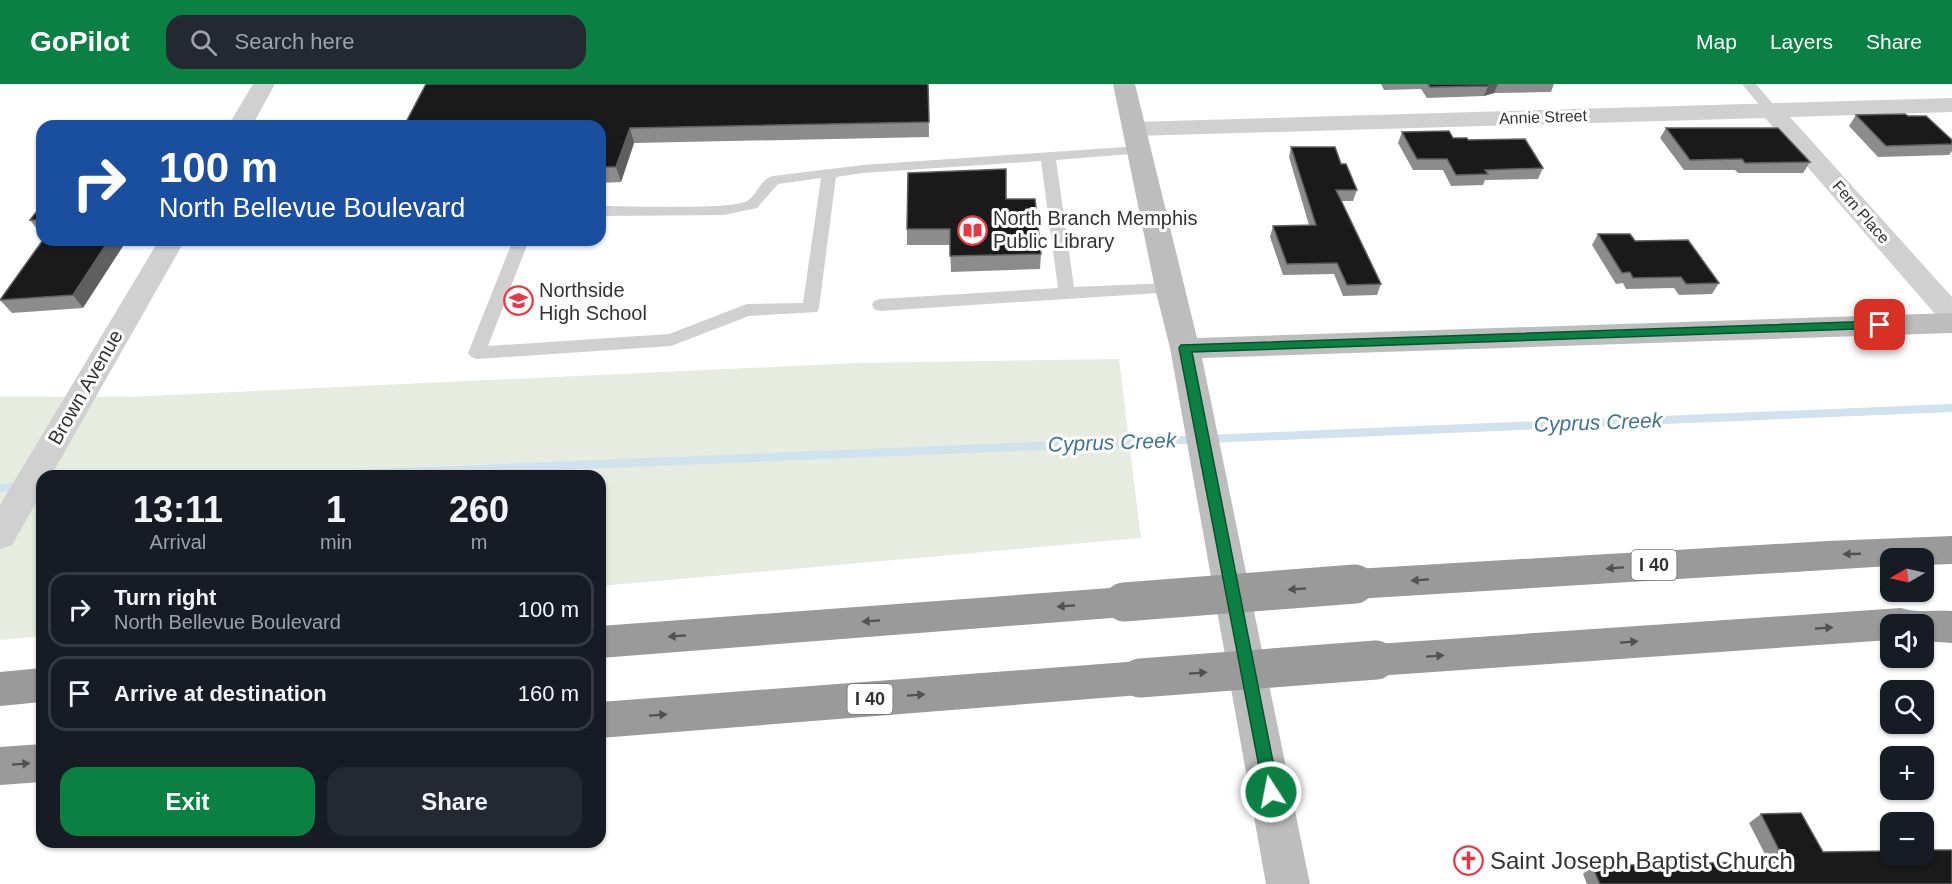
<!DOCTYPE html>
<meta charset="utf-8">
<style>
:root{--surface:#171b24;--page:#242831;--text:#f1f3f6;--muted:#9ea1a6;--line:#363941;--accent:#0b8043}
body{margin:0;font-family:Arial,sans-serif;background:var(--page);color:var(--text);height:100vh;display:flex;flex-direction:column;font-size:22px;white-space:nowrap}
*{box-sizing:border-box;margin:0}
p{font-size:20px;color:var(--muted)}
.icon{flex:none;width:33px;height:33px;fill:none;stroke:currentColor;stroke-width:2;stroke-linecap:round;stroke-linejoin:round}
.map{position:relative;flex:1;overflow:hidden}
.drawer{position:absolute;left:36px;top:386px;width:570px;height:378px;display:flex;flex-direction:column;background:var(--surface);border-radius:18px;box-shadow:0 2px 4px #0004}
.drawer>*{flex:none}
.guide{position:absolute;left:36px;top:36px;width:570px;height:126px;border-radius:18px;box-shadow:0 2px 4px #0004;background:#1a4fa0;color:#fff;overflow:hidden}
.needle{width:39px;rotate:261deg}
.buttons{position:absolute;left:1880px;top:464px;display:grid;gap:12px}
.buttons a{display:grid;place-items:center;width:54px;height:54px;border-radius:12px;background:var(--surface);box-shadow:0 2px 4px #0004;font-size:30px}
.pin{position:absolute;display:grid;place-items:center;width:51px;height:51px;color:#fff;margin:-26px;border-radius:12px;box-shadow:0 3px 9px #0006}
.me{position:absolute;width:66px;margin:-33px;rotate:349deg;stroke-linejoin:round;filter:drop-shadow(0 0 4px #0008)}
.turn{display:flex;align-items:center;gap:21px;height:126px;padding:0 24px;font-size:27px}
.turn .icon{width:78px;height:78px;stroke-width:2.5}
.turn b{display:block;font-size:42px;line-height:51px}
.eta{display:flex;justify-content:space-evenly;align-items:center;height:102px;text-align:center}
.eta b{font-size:36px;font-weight:600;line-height:42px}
.button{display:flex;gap:12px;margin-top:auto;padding:12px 24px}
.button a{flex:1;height:69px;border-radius:18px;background:var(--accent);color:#fff;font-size:24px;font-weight:600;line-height:69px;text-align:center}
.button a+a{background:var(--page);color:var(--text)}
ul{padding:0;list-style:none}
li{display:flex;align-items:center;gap:18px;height:75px;margin:0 12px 9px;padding:0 12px;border:3px solid var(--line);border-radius:18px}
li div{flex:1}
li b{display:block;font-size:22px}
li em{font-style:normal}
header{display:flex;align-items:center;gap:36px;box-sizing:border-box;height:84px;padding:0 30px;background:var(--accent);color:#fff}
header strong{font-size:28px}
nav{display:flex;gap:33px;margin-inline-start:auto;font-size:21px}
.search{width:420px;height:54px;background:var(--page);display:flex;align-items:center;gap:15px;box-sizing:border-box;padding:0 21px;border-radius:18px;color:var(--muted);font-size:22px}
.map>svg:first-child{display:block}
.green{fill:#e6ecdf}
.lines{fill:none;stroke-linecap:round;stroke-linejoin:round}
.stream{fill:#cfe2ee;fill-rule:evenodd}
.lane{fill:#d0d0d0;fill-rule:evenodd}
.street{fill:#d0d0d0;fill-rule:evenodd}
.secondary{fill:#bdbdbd;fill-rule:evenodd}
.highway{fill:#9a9a9a;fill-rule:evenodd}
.highway-bridge{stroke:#9a9a9a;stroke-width:39}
.wall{fill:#8c8c8c}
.shaded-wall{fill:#5f5f5f}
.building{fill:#1a1a1a;stroke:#5f5f5f;stroke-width:1.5}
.oneway{fill:#525252}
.route{fill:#0b8043;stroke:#07532c;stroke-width:1.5}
.labels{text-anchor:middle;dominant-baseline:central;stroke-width:6;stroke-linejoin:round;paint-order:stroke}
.far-street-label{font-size:16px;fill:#333;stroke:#fff}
.shield{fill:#fff;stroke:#707070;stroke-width:1.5}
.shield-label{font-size:18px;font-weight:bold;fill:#333}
.poi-label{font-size:20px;fill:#333;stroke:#fff;text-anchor:start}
.street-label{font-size:20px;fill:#333;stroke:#fff}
.water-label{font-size:21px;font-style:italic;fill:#3f7597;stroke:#fff}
.near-poi-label{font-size:24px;fill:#333;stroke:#fff;text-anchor:start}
</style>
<header>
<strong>GoPilot</strong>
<div class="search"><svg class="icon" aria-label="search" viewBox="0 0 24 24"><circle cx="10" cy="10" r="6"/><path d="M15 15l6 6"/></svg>Search here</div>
<nav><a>Map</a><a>Layers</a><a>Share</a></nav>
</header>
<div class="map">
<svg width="1952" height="800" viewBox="0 0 1952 800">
<rect width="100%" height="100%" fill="#fff"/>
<path class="green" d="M 1119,275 L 1141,454 L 600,502 L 600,392 L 42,392 L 42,552 L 0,556 L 0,313 L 126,313 L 856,279 Z"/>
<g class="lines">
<path class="stream" d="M 1952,320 L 1952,328 L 415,392 L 303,392 L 308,388 Z
M 42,398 L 42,406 L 0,408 L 0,400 Z"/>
<path class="lane" d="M 1742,0 L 1756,0 L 1778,26 L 1776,29 L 1766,29 Z
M 1139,62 L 1146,66 L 1144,69 L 1056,76 L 1074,203 L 1169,199 L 1175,200 L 1177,204 L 1175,208 L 880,227 L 874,225 L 872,221 L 874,217 L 880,215 L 1058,204 L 1041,77 L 863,89 L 836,93 L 819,224 L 817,228 L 749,232 L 671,262 L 477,275 L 471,273 L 468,269 L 513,156 L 529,156 L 488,262 L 669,250 L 747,220 L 803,219 L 821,94 L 778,100 L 757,124 L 724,131 L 600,132 L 600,122 C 624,122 733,126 747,117 C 758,110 760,95 773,92 L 863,81 Z"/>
<path class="street" d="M 253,0 L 275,0 L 252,42 L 228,42 Z
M 1952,14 L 1952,28 L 1790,33 L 1952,213 L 1952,241 L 1942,238 L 1765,34 L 1135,52 L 1127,50 L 1123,45 L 1127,40 L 1135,38 Z
M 159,156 L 185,156 L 51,392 L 42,392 L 42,408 L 12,461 L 0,465 L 0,421 Z"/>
<path class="secondary" d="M 1113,0 L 1135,0 L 1197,254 L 1952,229 L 1952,249 L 1202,274 L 1310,800 L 1266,800 L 1170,264 L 1155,204 Z"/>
<path class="highway" d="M 1952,452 L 1952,480 L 1923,481 L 1923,474 L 1890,474 L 1890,482 L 1355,515 L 1342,510 L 1337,500 L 1342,490 L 1355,485 L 1827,457 Z
M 1124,503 L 1137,507 L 1142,518 L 1137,529 L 1124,533 L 600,574 L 600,542 Z
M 1901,524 C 1915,529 1935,526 1952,527 L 1952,559 L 1923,557 L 1923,540 L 1890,540 L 1890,556 L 1376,592 L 1363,588 L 1357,576 L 1363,564 L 1376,560 Z
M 1140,577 L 1153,582 L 1159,594 L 1153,606 L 1140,611 L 600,654 L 600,618 Z
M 42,584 L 42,618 L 0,622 L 0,588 Z
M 42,660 L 42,698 L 0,701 L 0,663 Z"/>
<path class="highway-bridge" d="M 1124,518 L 1355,500
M 1140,594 L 1376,576"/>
</g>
<path class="wall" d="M 928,0 L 929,53 L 634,59 L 621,98 L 600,99 L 600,42 Z
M 1381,0 L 1554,0 L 1551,8 L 1494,9 L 1484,12 L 1427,14 L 1421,5 L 1384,6 Z
M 1856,31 L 1952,56 L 1952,67 L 1949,71 L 1878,73 L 1849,42 Z
M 1666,44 L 1810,78 L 1803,89 L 1738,89 L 1735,86 L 1684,86 L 1660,54 Z
M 1402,48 L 1468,56 L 1543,84 L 1538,95 L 1485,96 L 1483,101 L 1451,102 L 1443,86 L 1413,86 L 1398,59 Z
M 1291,63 L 1341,80 L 1357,106 L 1353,117 L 1341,117 L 1381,200 L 1377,211 L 1343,212 L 1334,190 L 1283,191 L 1270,153 L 1273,142 L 1309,141 L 1289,73 Z
M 1006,115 L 1041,170 L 1040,185 L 951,188 L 950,161 L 907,161 L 907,145 Z
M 42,121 L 42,149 L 41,150 L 30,136 Z
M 1598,150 L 1635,157 L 1719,199 L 1712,210 L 1679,211 L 1674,204 L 1626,205 L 1623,199 L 1616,200 L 1592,161 Z
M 43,156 L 83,224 L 12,229 L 0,216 Z
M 1761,730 L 1823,768 L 1952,800 L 1587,800 L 1583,790 L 1592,782 L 1741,779 L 1746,775 L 1768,776 L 1749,739 Z"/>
<path class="shaded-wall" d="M 1494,0 L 1498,0 L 1494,9 L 1484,12 L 1488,2 Z
M 630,44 L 634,59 L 621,98 L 616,83 Z
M 109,156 L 127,156 L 83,224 L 73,211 Z"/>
<path class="building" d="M 426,0 L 928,0 L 929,38 L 630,44 L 616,83 L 600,83 L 600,42 L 404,42 Z
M 1428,0 L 1494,0 L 1488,2 L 1430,3 Z
M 1905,30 L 1908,32 L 1926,32 L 1952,56 L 1952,60 L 1886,62 L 1856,31 Z
M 1666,44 L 1778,44 L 1810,78 L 1745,79 L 1742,75 L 1690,76 Z
M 1449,47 L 1453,54 L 1467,54 L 1468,56 L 1525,55 L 1543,84 L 1485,86 L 1488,90 L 1456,91 L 1447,75 L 1417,75 L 1402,48 Z
M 1291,63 L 1335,63 L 1341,80 L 1346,80 L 1357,106 L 1336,106 L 1381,200 L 1347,201 L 1337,179 L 1287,180 L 1273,142 L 1316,141 Z
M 1006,85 L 1006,115 L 1035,115 L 1041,170 L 950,172 L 950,145 L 907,145 L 908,89 Z
M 42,121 L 42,136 L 30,136 Z
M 1598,150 L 1630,150 L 1635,157 L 1688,156 L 1719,199 L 1686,200 L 1681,193 L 1633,194 L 1630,188 L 1622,189 Z
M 43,156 L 109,156 L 73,211 L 0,216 Z
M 1801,729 L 1823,768 L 1890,767 L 1890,771 L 1923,771 L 1923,766 L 1952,766 L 1952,800 L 1600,800 L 1592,782 L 1748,778 L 1746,775 L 1785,778 L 1761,730 Z"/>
<defs><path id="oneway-solid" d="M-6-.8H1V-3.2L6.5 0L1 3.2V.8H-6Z" transform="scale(1.5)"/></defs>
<g class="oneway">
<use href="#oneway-solid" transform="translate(1852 470) rotate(178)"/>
<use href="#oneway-solid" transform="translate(1615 484) rotate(176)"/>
<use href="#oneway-solid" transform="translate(1420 496) rotate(176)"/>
<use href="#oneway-solid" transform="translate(1297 505) rotate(176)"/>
<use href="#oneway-solid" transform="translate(1066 522) rotate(176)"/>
<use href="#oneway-solid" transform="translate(871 537) rotate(176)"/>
<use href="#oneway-solid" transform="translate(1824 544) rotate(-4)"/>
<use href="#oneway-solid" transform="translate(677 552) rotate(176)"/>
<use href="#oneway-solid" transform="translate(1629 558) rotate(-4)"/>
<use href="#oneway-solid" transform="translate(1435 572) rotate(-4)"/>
<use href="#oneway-solid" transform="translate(1198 589) rotate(-4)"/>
<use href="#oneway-solid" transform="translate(916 611) rotate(-4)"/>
<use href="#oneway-solid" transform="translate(658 631) rotate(-4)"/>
<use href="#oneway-solid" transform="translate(21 680) rotate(-4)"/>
</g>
<path class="route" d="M 1880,237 L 1884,238 L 1884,244 L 1192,268 L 1279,708 L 1277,714 L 1271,716 L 1265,714 L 1179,264 L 1181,261 Z"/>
<defs>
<symbol id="library-ring" viewBox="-11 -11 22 22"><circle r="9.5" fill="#fff" stroke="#e63946" stroke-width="1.5"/><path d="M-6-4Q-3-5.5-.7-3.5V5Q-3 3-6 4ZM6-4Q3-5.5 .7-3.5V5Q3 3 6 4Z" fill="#e63946"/></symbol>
<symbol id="school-ring" viewBox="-11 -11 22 22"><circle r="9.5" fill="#fff" stroke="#e63946" stroke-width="1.5"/><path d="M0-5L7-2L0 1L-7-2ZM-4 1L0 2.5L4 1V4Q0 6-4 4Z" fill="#e63946"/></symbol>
<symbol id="church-ring" viewBox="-11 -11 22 22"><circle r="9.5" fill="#fff" stroke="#e63946" stroke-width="1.5"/><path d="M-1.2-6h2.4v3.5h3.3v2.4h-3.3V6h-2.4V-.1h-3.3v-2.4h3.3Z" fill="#e63946"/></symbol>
</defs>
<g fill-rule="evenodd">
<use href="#library-ring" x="956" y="130" width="33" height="33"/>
<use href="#school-ring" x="502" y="200" width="33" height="33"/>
<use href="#church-ring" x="1452" y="760" width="33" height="33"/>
</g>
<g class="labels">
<g class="far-street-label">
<text transform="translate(1543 33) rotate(-2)">Annie Street</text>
<text transform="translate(1861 128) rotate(49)">Fern Place</text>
</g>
<g class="shield">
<rect x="1631.5" y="466" width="45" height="30" rx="4.5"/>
<rect x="847.5" y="600" width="45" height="30" rx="4.5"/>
</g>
<g class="shield-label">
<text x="1654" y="481">I 40</text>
<text x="870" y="615">I 40</text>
</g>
<g class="poi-label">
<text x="993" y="134">North Branch Memphis<tspan x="993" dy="23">Public Library</tspan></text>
<text x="539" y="206">Northside<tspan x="539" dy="23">High School</tspan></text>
</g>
<g class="street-label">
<text transform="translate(85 303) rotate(-60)">Brown Avenue</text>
</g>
<g class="water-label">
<text transform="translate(1598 338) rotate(-2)">Cyprus Creek</text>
<text transform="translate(1112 358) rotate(-2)">Cyprus Creek</text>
</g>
<g class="near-poi-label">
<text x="1490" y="776">Saint Joseph Baptist Church</text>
</g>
</g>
</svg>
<div class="buttons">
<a><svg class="needle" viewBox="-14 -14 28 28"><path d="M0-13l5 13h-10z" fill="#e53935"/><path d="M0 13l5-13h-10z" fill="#9ea1a6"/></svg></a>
<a><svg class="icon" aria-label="sound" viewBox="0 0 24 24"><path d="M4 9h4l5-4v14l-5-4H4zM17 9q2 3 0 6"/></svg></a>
<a><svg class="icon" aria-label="search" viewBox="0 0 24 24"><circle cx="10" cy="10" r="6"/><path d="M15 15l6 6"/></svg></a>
<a>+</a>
<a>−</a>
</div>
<div class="pin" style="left:1880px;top:241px;background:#d93025"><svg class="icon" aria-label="arrive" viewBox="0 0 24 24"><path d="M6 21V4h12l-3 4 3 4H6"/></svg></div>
<svg class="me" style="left:1271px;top:708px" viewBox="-20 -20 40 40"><circle r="17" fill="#0b8043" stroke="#fff" stroke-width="3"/><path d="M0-11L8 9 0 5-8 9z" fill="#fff"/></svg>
<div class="guide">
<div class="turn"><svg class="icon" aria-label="right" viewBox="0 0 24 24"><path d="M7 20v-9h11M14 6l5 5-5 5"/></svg><div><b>100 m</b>North Bellevue Boulevard</div></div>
</div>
<section class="drawer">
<div class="eta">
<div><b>13:11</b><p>Arrival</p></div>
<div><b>1</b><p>min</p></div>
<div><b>260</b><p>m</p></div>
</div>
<ul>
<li><svg class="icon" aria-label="right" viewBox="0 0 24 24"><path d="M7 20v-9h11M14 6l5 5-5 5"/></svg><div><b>Turn right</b><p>North Bellevue Boulevard</p></div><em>100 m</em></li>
<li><svg class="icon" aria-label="arrive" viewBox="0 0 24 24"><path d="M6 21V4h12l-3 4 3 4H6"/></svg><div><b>Arrive at destination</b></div><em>160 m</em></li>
</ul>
<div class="button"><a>Exit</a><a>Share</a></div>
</section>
</div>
